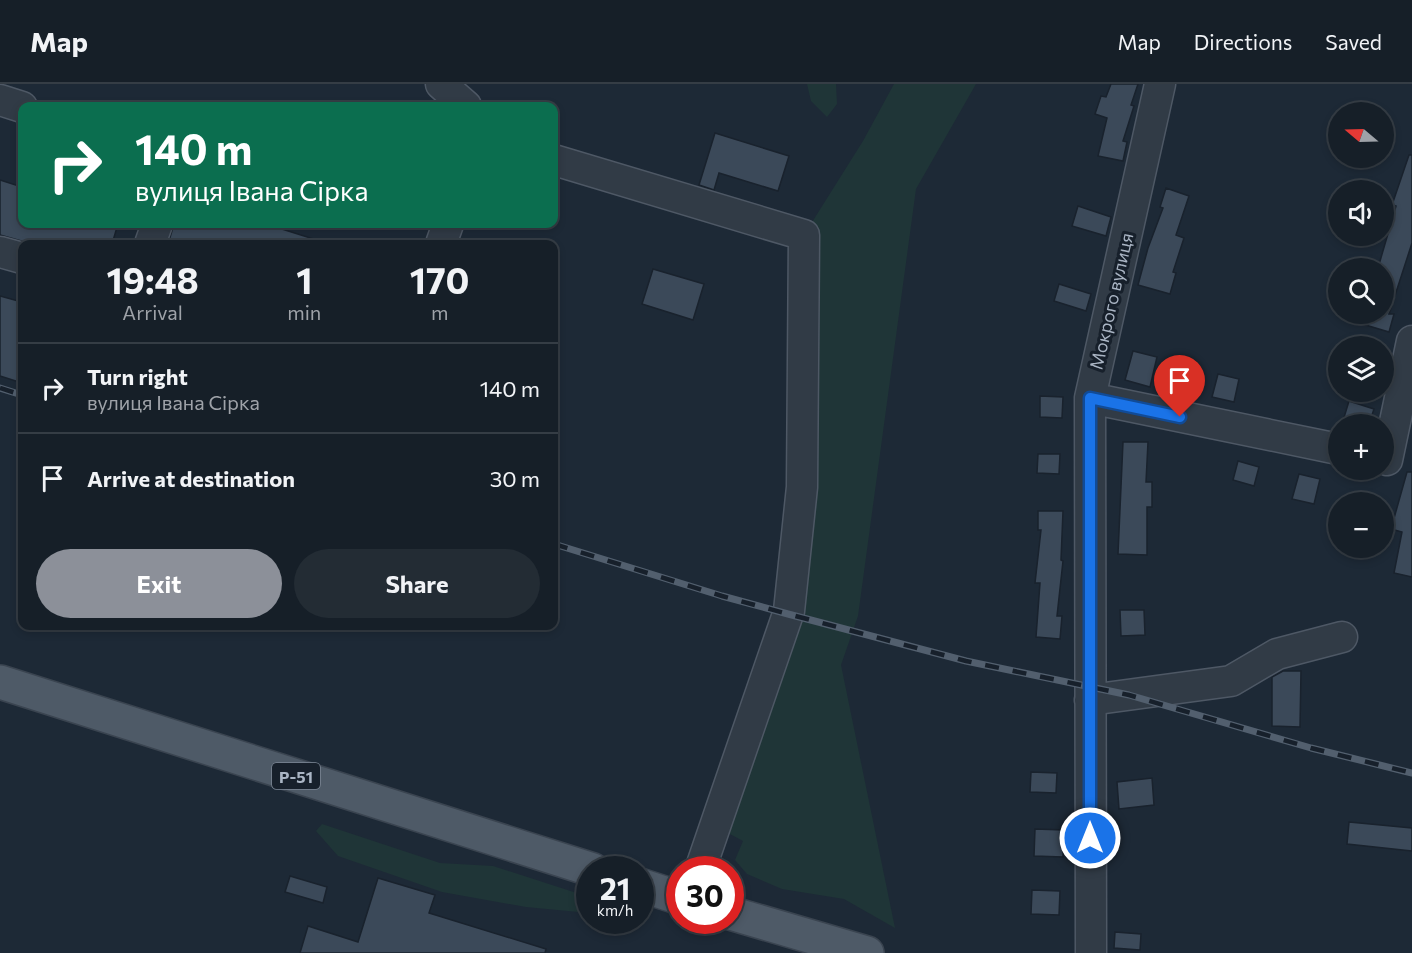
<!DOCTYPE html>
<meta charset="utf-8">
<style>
:root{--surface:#161f28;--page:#232c34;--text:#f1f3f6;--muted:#9ea2a8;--line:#353d45;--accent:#8c9099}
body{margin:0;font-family:Commissioner,sans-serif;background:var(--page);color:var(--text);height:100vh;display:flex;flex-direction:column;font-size:22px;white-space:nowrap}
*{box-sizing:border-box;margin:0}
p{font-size:20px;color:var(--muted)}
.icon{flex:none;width:33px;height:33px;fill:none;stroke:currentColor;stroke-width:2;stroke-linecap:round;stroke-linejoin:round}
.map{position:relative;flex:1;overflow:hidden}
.drawer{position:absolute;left:18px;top:156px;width:540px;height:390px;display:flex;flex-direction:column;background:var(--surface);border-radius:12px;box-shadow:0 3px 9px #0003,0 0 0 2px var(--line)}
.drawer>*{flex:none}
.hud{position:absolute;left:18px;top:18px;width:540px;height:126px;border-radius:12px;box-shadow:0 3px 9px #0003,0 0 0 2px var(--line);background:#0b6e4f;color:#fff;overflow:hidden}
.needle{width:39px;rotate:289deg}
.tools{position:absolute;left:1328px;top:18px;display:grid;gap:12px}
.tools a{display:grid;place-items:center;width:66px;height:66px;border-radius:50%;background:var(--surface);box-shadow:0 3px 9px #0003,0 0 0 2px var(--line);font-size:30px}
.speed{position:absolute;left:576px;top:772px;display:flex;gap:12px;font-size:30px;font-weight:700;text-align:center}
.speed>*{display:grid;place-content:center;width:78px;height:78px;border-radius:50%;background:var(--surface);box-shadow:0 3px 9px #0003,0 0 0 2px var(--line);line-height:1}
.speed small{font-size:15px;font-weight:400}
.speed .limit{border:9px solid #d22;background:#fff;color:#111}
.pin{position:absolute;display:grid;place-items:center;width:51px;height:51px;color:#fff;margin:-62px -26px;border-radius:50% 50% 50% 0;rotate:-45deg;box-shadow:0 0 6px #0007}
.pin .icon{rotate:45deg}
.me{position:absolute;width:66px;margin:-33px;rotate:0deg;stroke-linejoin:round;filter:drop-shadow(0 0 4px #0008)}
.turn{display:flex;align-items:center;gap:21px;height:126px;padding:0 18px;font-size:27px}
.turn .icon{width:78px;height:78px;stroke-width:2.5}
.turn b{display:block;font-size:42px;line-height:51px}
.eta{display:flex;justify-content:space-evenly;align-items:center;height:102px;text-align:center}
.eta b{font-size:36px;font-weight:700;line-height:42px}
.primary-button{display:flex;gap:12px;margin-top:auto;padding:12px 18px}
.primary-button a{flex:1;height:69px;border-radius:36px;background:var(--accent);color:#fff;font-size:24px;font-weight:700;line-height:69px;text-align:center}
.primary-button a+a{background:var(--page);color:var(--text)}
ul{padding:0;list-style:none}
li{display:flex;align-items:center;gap:18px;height:90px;padding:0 18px;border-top:2px solid var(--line)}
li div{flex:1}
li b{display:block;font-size:22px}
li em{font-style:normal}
header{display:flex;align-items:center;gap:36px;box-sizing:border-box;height:84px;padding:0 30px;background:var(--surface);border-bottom:2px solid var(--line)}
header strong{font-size:28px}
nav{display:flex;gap:33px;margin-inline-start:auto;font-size:21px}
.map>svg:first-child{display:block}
.green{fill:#1f3537}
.building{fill:#3b4959;stroke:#19222d;stroke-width:1.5}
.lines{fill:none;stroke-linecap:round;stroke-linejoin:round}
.minor-casing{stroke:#4e5865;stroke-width:33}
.major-casing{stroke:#3a4450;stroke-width:36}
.minor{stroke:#313b46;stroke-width:30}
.major{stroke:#4e5a67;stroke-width:33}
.rail-casing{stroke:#525f6e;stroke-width:7}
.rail{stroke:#17202b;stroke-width:4.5;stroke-dasharray:14;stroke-linecap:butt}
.route-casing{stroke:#114b97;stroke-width:15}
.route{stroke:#1a73e8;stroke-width:10}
.labels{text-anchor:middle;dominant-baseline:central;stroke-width:6;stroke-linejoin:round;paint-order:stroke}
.shield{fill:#17202b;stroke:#7e8896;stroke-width:1.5}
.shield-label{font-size:16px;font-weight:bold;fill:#aab5c4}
.street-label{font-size:18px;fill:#aab5c4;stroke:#17202b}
</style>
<header>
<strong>Map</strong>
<nav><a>Map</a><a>Directions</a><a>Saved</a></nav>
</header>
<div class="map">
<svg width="1412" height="869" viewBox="0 0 1412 869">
<rect width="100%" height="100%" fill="#1d2936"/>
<path class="green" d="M 807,0 L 836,0 L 837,20 L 827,33 L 811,17 Z
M 894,0 L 976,0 L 916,105 L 858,532 L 841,581 L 895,844 L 844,815 L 782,805 L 747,790 L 735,776 L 743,757 L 715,742 L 789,527 L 804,151 L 863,57 Z
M 322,740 L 440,779 L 493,782 L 589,813 L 589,829 L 526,823 L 442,808 L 338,772 L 316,747 Z"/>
<path class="building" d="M 1111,0 L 1138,0 L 1131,21 L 1134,22 L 1123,57 L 1127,58 L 1123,77 L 1098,72 L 1107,34 L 1095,30 L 1101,12 L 1106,13 Z
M 715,49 L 789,72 L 778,107 L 719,89 L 714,106 L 699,101 Z
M 1409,71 L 1412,71 L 1412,159 L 1389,230 L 1394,230 L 1389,248 L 1342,234 L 1342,230 L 1383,230 L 1383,184 L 1378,184 L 1396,122 L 1392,121 Z
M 0,96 L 22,103 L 22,140 L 118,140 L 112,160 L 32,160 L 0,151 Z
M 1166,104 L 1189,112 L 1176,151 L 1184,154 L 1173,188 L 1176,189 L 1170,210 L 1138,201 L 1148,164 L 1163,124 L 1160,123 Z
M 1078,122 L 1111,133 L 1106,152 L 1072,142 Z
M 174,140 L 266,140 L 320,157 L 320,160 L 168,160 Z
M 653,185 L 704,200 L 693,236 L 642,220 Z
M 1059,200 L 1091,210 L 1086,227 L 1054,217 Z
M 0,212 L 22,218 L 22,299 L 0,292 Z
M 1133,267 L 1157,273 L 1150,303 L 1125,296 Z
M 1218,290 L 1239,295 L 1234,318 L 1212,313 Z
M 1040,312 L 1063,313 L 1062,334 L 1040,333 Z
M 1349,317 L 1374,325 L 1369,340 L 1342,340 Z
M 1123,358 L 1148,358 L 1146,398 L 1152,398 L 1152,423 L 1147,423 L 1147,471 L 1118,470 Z
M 1038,370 L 1060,370 L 1059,390 L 1037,389 Z
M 1238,377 L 1259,383 L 1254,402 L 1233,396 Z
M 1407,388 L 1412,388 L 1412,493 L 1394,489 L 1402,448 L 1391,445 Z
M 1299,390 L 1320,395 L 1314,420 L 1292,415 Z
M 1038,427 L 1063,427 L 1061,476 L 1063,477 L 1057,532 L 1062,532 L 1060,555 L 1036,553 L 1040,499 L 1035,499 L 1041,446 L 1038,446 Z
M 1120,526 L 1144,526 L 1145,551 L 1121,552 Z
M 1283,587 L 1301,587 L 1300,643 L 1272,642 L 1272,593 Z
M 1031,688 L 1057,689 L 1056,709 L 1030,708 Z
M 1152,694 L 1154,721 L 1119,725 L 1117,698 Z
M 1349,738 L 1412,744 L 1412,767 L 1347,760 Z
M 1035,745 L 1064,746 L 1063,773 L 1034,772 Z
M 290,792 L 327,803 L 323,819 L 285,808 Z
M 378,794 L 435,811 L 429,829 L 546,865 L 545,869 L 300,869 L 308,842 L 358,858 Z
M 1032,806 L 1060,807 L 1059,831 L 1031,830 Z
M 1115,848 L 1141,850 L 1140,866 L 1114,864 Z"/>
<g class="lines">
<defs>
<path id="minor" d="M 441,0 L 466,22
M 0,16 L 22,23
M 554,76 L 804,151 L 802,403 L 789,527 L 700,786
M 150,160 L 157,140
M 441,160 L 448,140
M 0,168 L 22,174
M 1090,314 L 1338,365
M 1387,376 L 1412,257
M 1090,616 L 1231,597 L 1277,570 L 1342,553
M 1091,869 L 1090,314 L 1160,0"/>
<path id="major" d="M 0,598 L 593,786
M 640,801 L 680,814
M 730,829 L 867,869"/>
</defs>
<use href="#minor" class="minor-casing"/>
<use href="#major" class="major-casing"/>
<use href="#minor" class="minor"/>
<use href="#major" class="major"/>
<defs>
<path id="rail" d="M 0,304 L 22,311
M 554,460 L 722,512 L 788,530 L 966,577 L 1129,611 L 1311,664 L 1412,689"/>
</defs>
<use href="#rail" class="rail-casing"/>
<use href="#rail" class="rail"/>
</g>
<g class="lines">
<defs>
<path id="route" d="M 1090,754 L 1090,314 L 1180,333"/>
</defs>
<use href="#route" class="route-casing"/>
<use href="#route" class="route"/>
</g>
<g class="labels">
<rect class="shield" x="272" y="679" width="48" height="26" rx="4.5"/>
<g class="shield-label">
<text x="296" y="692">Р-51</text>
</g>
<g class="street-label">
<text transform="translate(1111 217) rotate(-77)">Мокрого вулиця</text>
</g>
</g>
</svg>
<div class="tools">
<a><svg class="needle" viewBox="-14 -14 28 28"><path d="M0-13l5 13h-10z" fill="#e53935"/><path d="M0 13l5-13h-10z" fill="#9ea2a8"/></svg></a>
<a><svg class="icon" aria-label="sound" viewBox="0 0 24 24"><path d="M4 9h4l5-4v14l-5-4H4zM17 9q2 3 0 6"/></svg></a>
<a><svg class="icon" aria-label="search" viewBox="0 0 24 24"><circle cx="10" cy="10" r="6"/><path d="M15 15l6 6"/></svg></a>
<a><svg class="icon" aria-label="layers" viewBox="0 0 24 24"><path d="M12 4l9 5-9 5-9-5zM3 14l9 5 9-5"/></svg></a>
<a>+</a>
<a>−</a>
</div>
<div class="speed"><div>21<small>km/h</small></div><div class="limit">30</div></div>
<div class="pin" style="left:1180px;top:333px;background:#d93025"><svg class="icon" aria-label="arrive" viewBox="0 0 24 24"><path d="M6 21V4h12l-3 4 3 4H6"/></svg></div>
<svg class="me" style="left:1090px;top:754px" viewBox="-20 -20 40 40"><circle r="17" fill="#1a73e8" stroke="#fff" stroke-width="3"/><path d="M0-11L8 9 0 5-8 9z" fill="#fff"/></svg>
<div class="hud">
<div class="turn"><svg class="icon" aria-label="right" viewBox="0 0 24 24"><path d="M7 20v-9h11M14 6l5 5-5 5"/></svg><div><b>140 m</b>вулиця Івана Сірка</div></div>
</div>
<section class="drawer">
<div class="eta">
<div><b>19:48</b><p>Arrival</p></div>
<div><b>1</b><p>min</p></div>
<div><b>170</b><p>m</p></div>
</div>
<ul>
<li><svg class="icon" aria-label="right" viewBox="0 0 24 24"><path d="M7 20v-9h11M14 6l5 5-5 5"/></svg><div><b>Turn right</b><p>вулиця Івана Сірка</p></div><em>140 m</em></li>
<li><svg class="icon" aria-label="arrive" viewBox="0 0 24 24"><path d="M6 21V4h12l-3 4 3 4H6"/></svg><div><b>Arrive at destination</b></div><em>30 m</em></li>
</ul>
<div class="primary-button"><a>Exit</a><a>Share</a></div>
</section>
</div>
